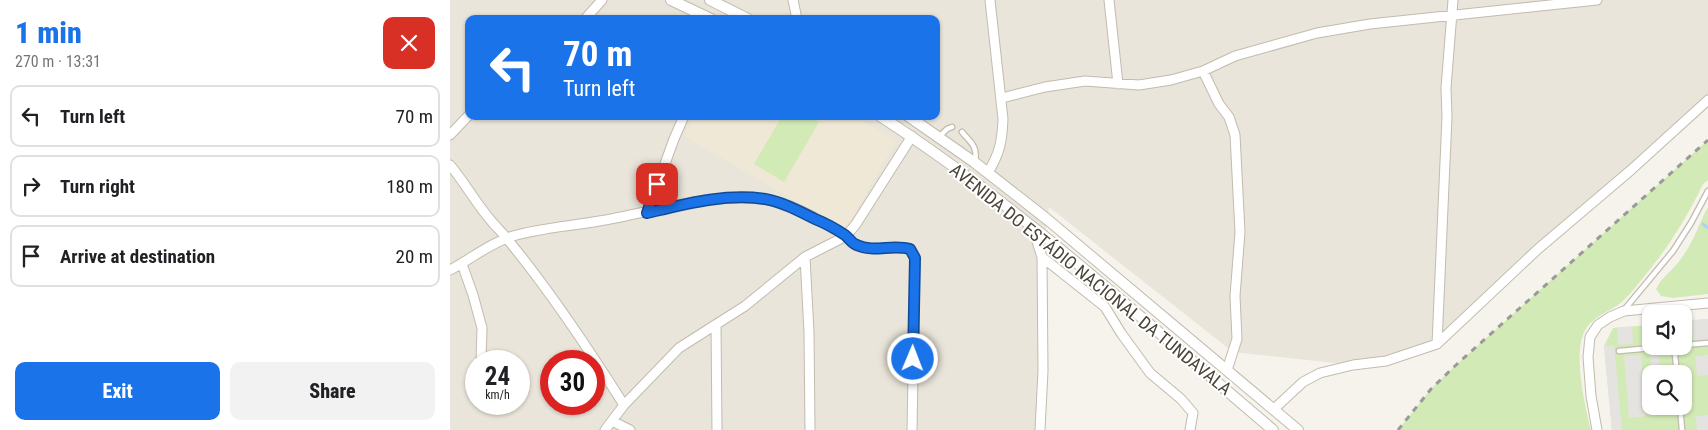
<!DOCTYPE html>
<meta charset="utf-8">
<style>
:root{--surface:#fff;--page:#f2f2f2;--text:#202124;--muted:#757577;--line:#e0e0e0;--accent:#1a73e8}
body{margin:0;font-family:"Roboto Condensed",sans-serif;background:var(--page);color:var(--text);height:100vh;display:flex;flex-direction:column;font-size:19px;white-space:nowrap}
*{box-sizing:border-box;margin:0}
p{font-size:16px;color:var(--muted)}
.icon{flex:none;width:28px;height:28px;fill:none;stroke:currentColor;stroke-width:2;stroke-linecap:round;stroke-linejoin:round}
.map{position:relative;flex:1;overflow:hidden}
.details{display:flex;flex-direction:column;background:var(--surface);width:450px}
.details>*{flex:none}
.hud{position:absolute;left:15px;top:15px;width:475px;height:105px;border-radius:10px;box-shadow:0 1px 4px #0004;background:#1a73e8;color:#fff;overflow:hidden}
.fabs{position:absolute;left:1192px;top:305px;display:grid;gap:10px}
.fabs a{display:grid;place-items:center;width:50px;height:50px;border-radius:10px;background:var(--surface);box-shadow:0 1px 4px #0004;font-size:25px}
.speed{position:absolute;left:15px;top:350px;display:flex;gap:10px;font-size:25px;font-weight:700;text-align:center}
.speed>*{display:grid;place-content:center;width:65px;height:65px;border-radius:50%;background:var(--surface);box-shadow:0 1px 4px #0004;line-height:1}
.speed small{font-size:12px;font-weight:400}
.speed .limit{border:8px solid #d22;background:#fff;color:#111}
.pin{position:absolute;display:grid;place-items:center;width:42px;height:42px;color:#fff;margin:-21px;border-radius:10px;box-shadow:0 2px 8px #0006}
.me{position:absolute;width:55px;margin:-28px;rotate:1deg;stroke-linejoin:round;filter:drop-shadow(0 0 4px #0008)}
.turn{display:flex;align-items:center;gap:18px;height:105px;padding:0 15px;font-size:22px}
.turn .icon{width:65px;height:65px;stroke-width:2.5}
.turn b{display:block;font-size:35px;line-height:42px}
.round{display:grid;place-items:center;flex:none;width:52px;height:52px;border-radius:10px;background:var(--page)}
.headline{display:flex;align-items:center;justify-content:space-between;height:85px;padding:0 15px}
h1{font-size:30px;font-weight:800;line-height:38px;color:var(--accent)}
.cta{display:flex;gap:10px;margin-top:auto;padding:10px 15px}
.cta a{flex:1;height:58px;border-radius:10px;background:var(--accent);color:#fff;font-size:20px;font-weight:800;line-height:58px;text-align:center}
.cta a+a{background:var(--page);color:var(--text)}
ul{padding:0;list-style:none}
li{display:flex;align-items:center;gap:15px;height:62px;margin:0 10px 8px;padding:0 5px;border:2px solid var(--line);border-radius:10px}
li div{flex:1}
li b{display:block;font-size:19px}
li em{font-style:normal}
main{display:flex;flex:1;min-height:0}
.map>svg:first-child{display:block}
.residential{fill:#eae5da;fill-rule:evenodd}
.education{fill:#efe8d6}
.green{fill:#d2eab5;fill-rule:evenodd}
.parking{fill:#e5e3e0}
.lines{fill:none;stroke-linecap:round;stroke-linejoin:round}
.stream{stroke:#a9d4f2;stroke-width:3}
.service-casing{stroke:#c2bbae;stroke-width:7}
.minor-casing{stroke:#c2bbae;stroke-width:11}
.tertiary-casing{stroke:#c2bbae;stroke-width:12}
.service{stroke:#fff;stroke-width:4.5}
.minor{stroke:#fff;stroke-width:9}
.tertiary{stroke:#fff;stroke-width:10}
.rail{stroke:#9a9a9a;stroke-width:3;stroke-dasharray:6 6;stroke-linecap:butt}
.route-casing{stroke:#114b97;stroke-width:12}
.route{stroke:#1a73e8;stroke-width:9}
.labels{text-anchor:middle;dominant-baseline:central;stroke-width:4;stroke-linejoin:round;paint-order:stroke}
.street-label{font-size:18px;fill:#4b4439;stroke:#fff}
</style>
<main>
<section class="details">
<div class="headline"><div><h1>1 min</h1><p>270 m · 13:31</p></div><a class="round" style="background:#d93025;color:#fff"><svg class="icon" aria-label="close" viewBox="0 0 24 24"><path d="M6 6l12 12M18 6L6 18"/></svg></a></div>
<ul>
<li><svg class="icon" aria-label="left" viewBox="0 0 24 24"><path d="M17 20v-9H6M10 6l-5 5 5 5"/></svg><div><b>Turn left</b></div><em>70 m</em></li>
<li><svg class="icon" aria-label="right" viewBox="0 0 24 24"><path d="M7 20v-9h11M14 6l5 5-5 5"/></svg><div><b>Turn right</b></div><em>180 m</em></li>
<li><svg class="icon" aria-label="arrive" viewBox="0 0 24 24"><path d="M6 21V4h12l-3 4 3 4H6"/></svg><div><b>Arrive at destination</b></div><em>20 m</em></li>
</ul>
<div class="cta"><a>Exit</a><a>Share</a></div>
</section>
<div class="map">
<svg width="1258" height="430" viewBox="0 0 1258 430">
<rect width="100%" height="100%" fill="#f6f3ec"/>
<path class="residential" d="M 0,0 L 1258,0 L 1258,100 L 987,344 L 903,365 L 783,352 L 599,207 L 592,257 L 590,430 L 0,430 ZM 19,19 L 486,19 L 486,116 L 19,116 ZM 26,361 L 69,361 L 69,404 L 26,404 ZM 101,361 L 144,361 L 144,404 L 101,404 Z"/>
<path class="education" d="M 245,116 L 404,116 L 446,141 L 395,230 L 234,136 Z"/>
<path class="green" d="M 332,116 L 359,116 L 369,122 L 334,182 L 304,164 Z
M 1258,140 L 1258,180 L 1253,184 C 1237,218 1217,249 1193,278 C 1188,284 1182,292 1176,298 C 1163,312 1140,315 1133,335 C 1124,358 1135,406 1141,430 L 948,430 L 981,389 L 1006,365 Z
M 1258,207 L 1258,294 L 1223,298 L 1211,296 L 1206,289 C 1212,276 1225,269 1233,256 C 1244,241 1249,223 1258,207 Z
M 1258,319 L 1258,430 L 1162,430 L 1154,346 L 1163,328 L 1201,325 L 1201,346 L 1234,346 L 1234,321 ZM 1201,374 L 1234,374 L 1234,406 L 1201,406 Z"/>
<path class="parking" d="M 1258,319 L 1258,339 L 1243,340 L 1241,320 Z
M 1182,326 L 1183,344 L 1168,345 L 1167,328 Z
M 1164,345 L 1172,430 L 1162,430 L 1154,346 Z
M 1200,354 L 1209,354 L 1210,374 L 1202,374 Z
M 1191,355 L 1196,416 L 1179,418 L 1174,356 Z
M 1258,355 L 1258,375 L 1247,376 L 1245,356 Z
M 1258,415 L 1258,430 L 1247,430 L 1246,416 Z"/>
<g class="lines">
<path class="stream" d="M 1253,224 L 1258,228"/>
<defs>
<path id="service" d="M 512,132 C 520,142 528,146 525,161
M 489,137 L 497,129 L 502,127
M 1174,310 L 1223,251 L 1241,223 L 1258,191
M 1234,345 L 1258,343
M 1224,346 L 1227,374
M 1169,351 L 1224,346
M 1230,406 L 1232,430"/>
<path id="minor" d="M 343,0 L 347,19
M 659,0 L 668,84
M 135,19 L 152,0
M 753,71 L 769,104 L 779,117 L 785,135 L 790,232 L 785,296 L 787,339 L 777,370
M 552,98 L 595,87 L 635,81 L 689,85 L 721,80 L 753,71 L 785,56 L 867,33 L 920,24 L 1147,0
M 0,135 L 19,115
M 0,165 C 15,183 27,205 43,223 C 48,229 54,234 58,240 C 101,292 138,348 174,405
M 538,173 C 550,152 552,142 553,119 L 540,0
M 197,213 L 224,139 L 234,116
M 582,226 L 592,257 L 593,371 L 590,430
M 355,257 L 359,332 L 360,430
M 592,257 L 655,307 L 671,333 L 700,373 L 731,399 L 743,413 L 740,430
M 12,264 L 23,295 L 32,328 L 31,361
M 0,270 C 21,259 40,243 63,236 C 89,228 122,226 149,221 C 203,212 258,193 313,199 C 341,202 369,220 393,234 C 398,237 402,244 407,246 C 425,252 442,244 460,249 L 465,258 L 462,430
M 266,325 L 267,430
M 987,344 L 997,117 L 996,88 L 1003,0
M 824,409 L 853,382 L 870,373 L 903,365 L 936,361 L 987,344 L 1088,249 L 1181,170 L 1258,100
M 162,421 L 180,430
M 155,430 L 174,405 L 229,348 L 295,306 L 355,257 L 396,236 L 406,224 L 462,136
M 1147,430 L 1141,396 L 1138,357 L 1140,337 L 1148,325 L 1160,317 L 1174,311 L 1258,303"/>
<path id="tertiary" d="M 221,0 L 261,19
M 260,0 L 298,19
M 430,116 C 571,207 695,322 823,430
M 458,116 L 524,162 L 598,220 L 848,430"/>
</defs>
<use href="#service" class="service-casing"/>
<use href="#minor" class="minor-casing"/>
<use href="#tertiary" class="tertiary-casing"/>
<use href="#service" class="service"/>
<use href="#minor" class="minor"/>
<use href="#tertiary" class="tertiary"/>
<path class="rail" d="M 948,430 L 981,389 L 1006,365 L 1258,140"/>
</g>
<g class="lines">
<defs>
<path id="route" d="M 207,184 L 197,213 C 235,204 276,193 315,199 C 332,202 349,211 365,219 C 375,223 386,229 395,235 C 399,238 402,244 407,245 C 423,253 442,244 460,249 L 465,258 L 463,359"/>
</defs>
<use href="#route" class="route-casing"/>
<use href="#route" class="route"/>
</g>
<g class="labels">
<g class="street-label">
<text transform="translate(641 279) rotate(39)">AVENIDA DO ESTÁDIO NACIONAL DA TUNDAVALA</text>
</g>
</g>
</svg>
<div class="fabs">
<a><svg class="icon" aria-label="sound" viewBox="0 0 24 24"><path d="M4 9h4l5-4v14l-5-4H4zM17 9q2 3 0 6"/></svg></a>
<a><svg class="icon" aria-label="search" viewBox="0 0 24 24"><circle cx="10" cy="10" r="6"/><path d="M15 15l6 6"/></svg></a>
</div>
<div class="speed"><div>24<small>km/h</small></div><div class="limit">30</div></div>
<div class="pin" style="left:207px;top:184px;background:#d93025"><svg class="icon" aria-label="arrive" viewBox="0 0 24 24"><path d="M6 21V4h12l-3 4 3 4H6"/></svg></div>
<svg class="me" style="left:463px;top:359px" viewBox="-20 -20 40 40"><circle r="17" fill="#1a73e8" stroke="#fff" stroke-width="3"/><path d="M0-11L8 9 0 5-8 9z" fill="#fff"/></svg>
<div class="hud">
<div class="turn"><svg class="icon" aria-label="left" viewBox="0 0 24 24"><path d="M17 20v-9H6M10 6l-5 5 5 5"/></svg><div><b>70 m</b>Turn left</div></div>
</div>
</div>
</main>
